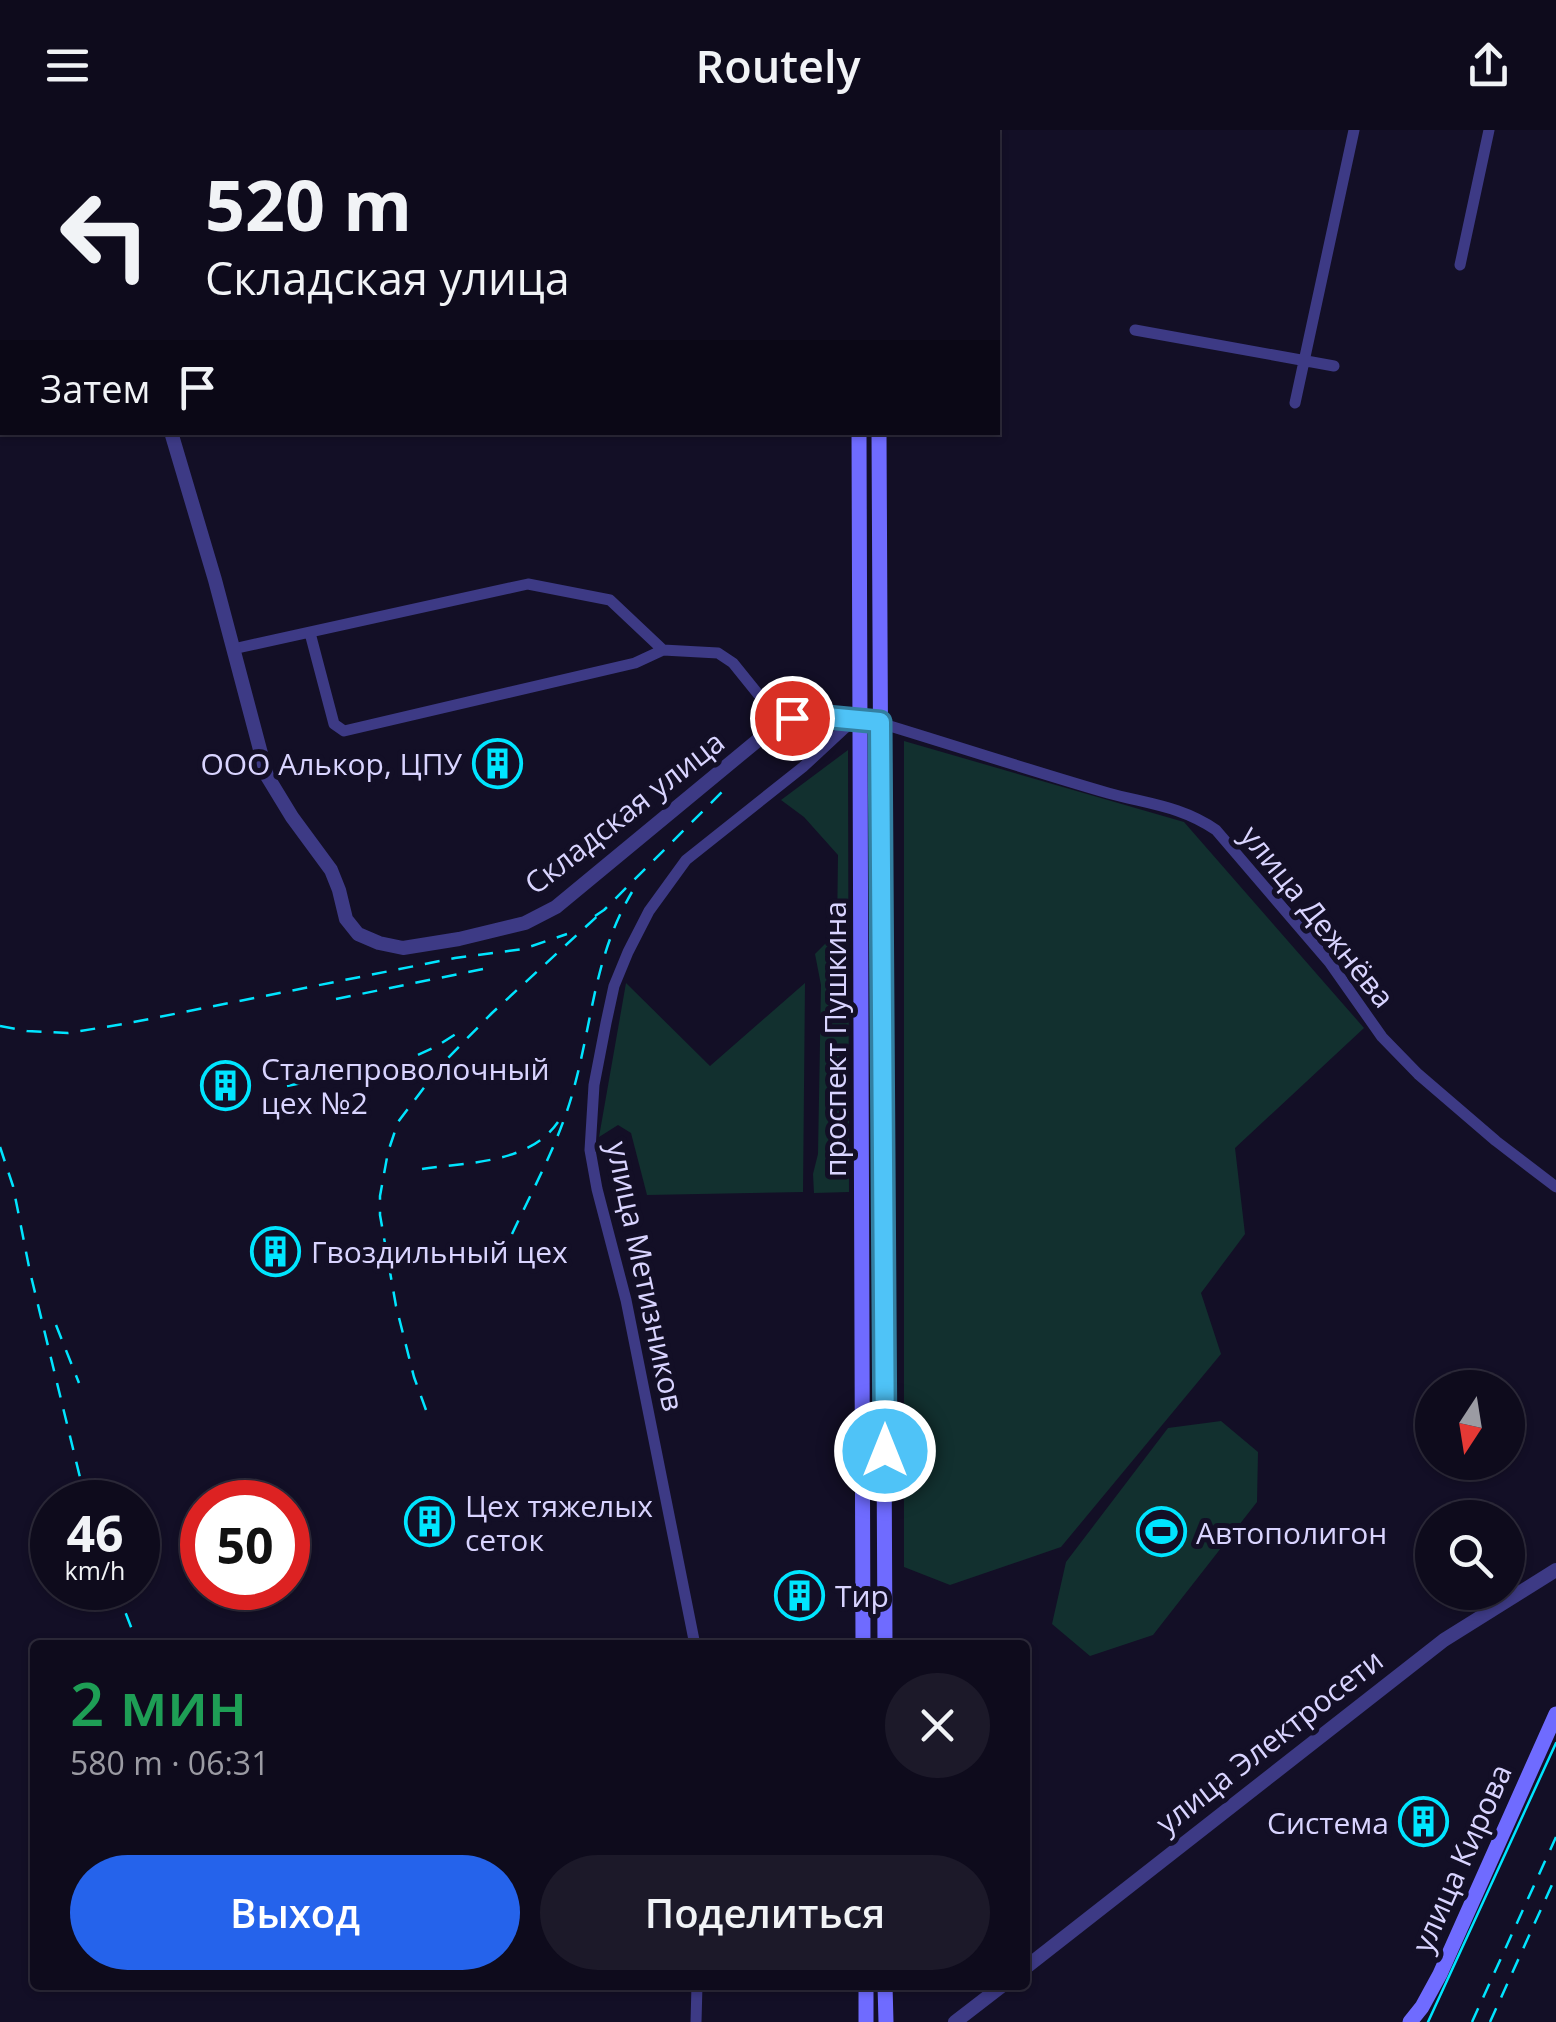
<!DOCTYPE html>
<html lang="ru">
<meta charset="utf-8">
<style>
:root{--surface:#0e0b1c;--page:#1c1929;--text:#f1f3f6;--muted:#9b9ba3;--line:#2e2b3b;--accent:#2563eb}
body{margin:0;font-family:"Open Sans",sans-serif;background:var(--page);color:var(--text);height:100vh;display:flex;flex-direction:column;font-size:38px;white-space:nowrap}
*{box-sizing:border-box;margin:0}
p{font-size:32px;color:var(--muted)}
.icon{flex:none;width:55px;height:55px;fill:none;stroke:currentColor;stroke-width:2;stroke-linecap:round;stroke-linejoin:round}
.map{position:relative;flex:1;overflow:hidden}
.sheet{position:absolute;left:30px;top:1510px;width:1000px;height:350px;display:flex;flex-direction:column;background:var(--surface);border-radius:10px;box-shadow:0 2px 8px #0004,0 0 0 2px var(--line)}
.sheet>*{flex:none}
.banner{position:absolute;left:0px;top:0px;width:1000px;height:305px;box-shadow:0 2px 8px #0004,0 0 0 2px var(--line);background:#0e0b1c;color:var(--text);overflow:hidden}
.needle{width:65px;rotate:192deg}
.fabs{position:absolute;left:1415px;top:1240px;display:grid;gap:20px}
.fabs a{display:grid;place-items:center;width:110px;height:110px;border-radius:50%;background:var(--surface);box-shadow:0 2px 8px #0004,0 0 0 2px var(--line);font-size:50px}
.speed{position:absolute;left:30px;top:1350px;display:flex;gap:20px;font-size:50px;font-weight:700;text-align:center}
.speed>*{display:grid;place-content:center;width:130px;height:130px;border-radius:50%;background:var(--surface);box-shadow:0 2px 8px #0004,0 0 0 2px var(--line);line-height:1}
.speed small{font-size:25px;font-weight:400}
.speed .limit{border:15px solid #d22;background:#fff;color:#111}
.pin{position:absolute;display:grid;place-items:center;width:85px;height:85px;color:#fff;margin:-42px;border:5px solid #fff;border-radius:50%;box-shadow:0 2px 10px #0007}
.me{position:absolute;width:110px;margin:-55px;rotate:0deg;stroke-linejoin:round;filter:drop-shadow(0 0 8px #0008)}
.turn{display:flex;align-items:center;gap:35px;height:210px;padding:0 40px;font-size:45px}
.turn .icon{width:130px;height:130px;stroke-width:2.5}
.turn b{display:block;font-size:70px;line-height:85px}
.then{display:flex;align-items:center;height:95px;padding:0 40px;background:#0003;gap:20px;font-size:38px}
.round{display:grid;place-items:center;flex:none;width:105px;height:105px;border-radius:52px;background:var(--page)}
.headline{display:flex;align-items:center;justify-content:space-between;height:170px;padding:0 40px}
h1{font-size:60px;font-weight:600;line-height:75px;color:#1e9e55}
.action{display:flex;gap:20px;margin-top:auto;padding:20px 40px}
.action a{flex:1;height:115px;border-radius:60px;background:var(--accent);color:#fff;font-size:40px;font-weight:600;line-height:115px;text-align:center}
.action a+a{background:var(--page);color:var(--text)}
header{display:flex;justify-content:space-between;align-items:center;height:130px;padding:0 40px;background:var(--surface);font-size:45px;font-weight:600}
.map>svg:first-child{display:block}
.green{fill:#12302f}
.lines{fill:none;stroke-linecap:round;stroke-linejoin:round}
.minor{stroke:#3d3a85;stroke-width:11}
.tertiary{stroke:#3d3a85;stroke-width:14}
.secondary{stroke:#6f6bff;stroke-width:15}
.tram{stroke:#00e5ff;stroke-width:2.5}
.rail{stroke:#00e5ff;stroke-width:2.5;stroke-dasharray:15 12;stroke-linecap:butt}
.route-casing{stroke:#337fa1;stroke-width:25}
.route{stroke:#4fc3f7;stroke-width:18}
.labels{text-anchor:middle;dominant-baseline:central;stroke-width:10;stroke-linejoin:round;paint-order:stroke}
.poi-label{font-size:30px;fill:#d9d4ff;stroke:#130f26;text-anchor:start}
.street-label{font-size:30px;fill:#d9d4ff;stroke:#130f26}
</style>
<header><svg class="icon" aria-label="menu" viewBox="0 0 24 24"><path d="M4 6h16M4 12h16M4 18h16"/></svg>Routely<svg class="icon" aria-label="share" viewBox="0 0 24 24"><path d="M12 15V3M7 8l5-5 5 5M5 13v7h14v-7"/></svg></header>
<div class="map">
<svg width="1556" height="1892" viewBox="0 0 1556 1892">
<rect width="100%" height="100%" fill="#130f26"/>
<path class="green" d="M 904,611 L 1184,692 L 1364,898 L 1235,1018 L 1245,1104 L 1201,1163 L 1221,1224 L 1061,1417 L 950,1455 L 904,1437 Z
M 848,620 L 849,1062 L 814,1063 L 813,1044 L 818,1024 L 821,855 L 815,824 L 837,802 L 838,725 L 804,687 L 781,670 Z
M 626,853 L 710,936 L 805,853 L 803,1062 L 647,1065 L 631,1003 L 618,995 L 599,1007 Z
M 1221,1291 L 1258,1322 L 1257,1372 L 1153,1505 L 1090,1526 L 1052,1494 L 1066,1432 L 1168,1298 Z"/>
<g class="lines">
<path class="minor" d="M 66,0 L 76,2
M 0,1 L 3,0
M 388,2 L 389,0
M 1460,135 L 1489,0
M 1135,200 L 1334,236
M 1295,273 L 1354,0
M 310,503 L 334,594 L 344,601 L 635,533 L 663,520 L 718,523 L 733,533 L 758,564 L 793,588
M 233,519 L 528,454 L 610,470 L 663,520
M 695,1515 L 626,1170 L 597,1059 L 590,1020 L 594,955 L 606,893 L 614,856 L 628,822 L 649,781 L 686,730 L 803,637 L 845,598 L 860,589 L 880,593 C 956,616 1032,641 1108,663 C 1148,674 1181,676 1216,700 L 1330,833 L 1382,907 L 1418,944 L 1496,1011 L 1556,1057
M 696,1892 L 697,1855"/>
<path class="tertiary" d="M 0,115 L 2,117
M 171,302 L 215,450 L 267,646 L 292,687 L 331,740 L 339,760 L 346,789 L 358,804 L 379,813 L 403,818 L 459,809 L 525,793 L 556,777 L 775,596 C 803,583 830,587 860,589
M 1025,1838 L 1444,1510 L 1556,1440
M 955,1892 L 1003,1855"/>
<path class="secondary" d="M 877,0 L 877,2
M 859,2 L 859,0
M 859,302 L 863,1515
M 879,302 L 885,1515
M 866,1855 L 866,1892
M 885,1855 L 886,1892
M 1410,1892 L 1422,1877 L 1440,1844 L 1556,1584"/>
<path class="tram" d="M 1428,1892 L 1556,1613"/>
<path class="rail" d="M 595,786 L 604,780 L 725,659
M 336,869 L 493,837
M 0,896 L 27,901 L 68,903 L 124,894 L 455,828 L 523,819 L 567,804
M 287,956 L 403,932 L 437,916 L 462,900
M 0,1017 L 13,1056 L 30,1142 L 86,1372
M 422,1039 C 468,1032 529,1034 558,992
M 512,1104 C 535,1055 562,1006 575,954 C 593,886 595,825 632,762
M 56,1195 L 79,1253
M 426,1280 L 414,1247 L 396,1176 L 380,1085 L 380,1066 L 388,1022 L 398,992 L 442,934 L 492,883 L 604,780
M 116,1458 L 138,1515
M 1472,1892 L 1556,1707
M 1490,1892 L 1556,1746"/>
</g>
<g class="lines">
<defs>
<path id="route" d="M 792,588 L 816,586 L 880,592 L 885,1321"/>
</defs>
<use href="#route" class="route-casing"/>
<use href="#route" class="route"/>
</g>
<defs>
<symbol id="building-ring" viewBox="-11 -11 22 22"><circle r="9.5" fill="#130f26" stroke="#00e5ff" stroke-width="1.5"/><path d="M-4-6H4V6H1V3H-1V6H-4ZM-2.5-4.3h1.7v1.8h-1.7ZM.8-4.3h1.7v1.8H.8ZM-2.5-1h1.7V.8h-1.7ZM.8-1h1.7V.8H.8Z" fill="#00e5ff"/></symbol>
<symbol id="stadium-ring" viewBox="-11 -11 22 22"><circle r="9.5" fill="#130f26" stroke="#00e5ff" stroke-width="1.5"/><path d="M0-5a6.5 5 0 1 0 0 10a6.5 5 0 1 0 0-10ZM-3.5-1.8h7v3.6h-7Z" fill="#00e5ff"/></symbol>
</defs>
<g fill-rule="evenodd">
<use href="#building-ring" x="470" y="606" width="55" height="55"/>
<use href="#building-ring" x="198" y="928" width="55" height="55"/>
<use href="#building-ring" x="248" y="1094" width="55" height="55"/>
<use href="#building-ring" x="402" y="1364" width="55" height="55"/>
<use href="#stadium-ring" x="1134" y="1374" width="55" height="55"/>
<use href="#building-ring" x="772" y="1438" width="55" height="55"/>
<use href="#building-ring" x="1396" y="1664" width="55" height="55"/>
</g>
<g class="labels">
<g class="poi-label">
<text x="462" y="633" text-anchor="end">ООО Алькор, ЦПУ</text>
<text x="261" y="938">Сталепроволочный<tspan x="261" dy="34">цех №2</tspan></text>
<text x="311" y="1121">Гвоздильный цех</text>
<text x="465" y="1375">Цех тяжелых<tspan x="465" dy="34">сеток</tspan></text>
<text x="1196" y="1402">Автополигон</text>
<text x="835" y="1465">Тир</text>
<text x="1389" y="1692" text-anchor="end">Система</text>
</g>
<g class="street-label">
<text transform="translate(624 682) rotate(-38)">Складская улица</text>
<text transform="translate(1318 786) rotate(51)">улица Дежнёва</text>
<text transform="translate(834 909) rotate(-90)">проспект Пушкина</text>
<text transform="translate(646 1146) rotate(78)">улица Метизников</text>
<text transform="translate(1269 1611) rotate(-38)">улица Электросети</text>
<text transform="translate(1461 1728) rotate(-66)">улица Кирова</text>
</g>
</g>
</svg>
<div class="fabs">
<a><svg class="needle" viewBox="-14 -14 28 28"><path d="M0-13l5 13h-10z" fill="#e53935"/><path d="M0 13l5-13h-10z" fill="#9b9ba3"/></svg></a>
<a><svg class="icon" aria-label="search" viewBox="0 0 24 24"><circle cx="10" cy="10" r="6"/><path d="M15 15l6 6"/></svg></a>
</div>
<div class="speed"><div>46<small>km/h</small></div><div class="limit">50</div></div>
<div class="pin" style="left:792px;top:588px;background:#d93025"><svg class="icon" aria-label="arrive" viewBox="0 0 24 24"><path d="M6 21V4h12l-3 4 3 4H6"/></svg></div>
<svg class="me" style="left:885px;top:1321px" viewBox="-20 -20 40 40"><circle r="17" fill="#4fc3f7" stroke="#fff" stroke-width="3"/><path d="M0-11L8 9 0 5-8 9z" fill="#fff"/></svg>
<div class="banner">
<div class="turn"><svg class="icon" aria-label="left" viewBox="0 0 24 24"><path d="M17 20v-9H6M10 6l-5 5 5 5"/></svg><div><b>520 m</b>Складская улица</div></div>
<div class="then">Затем<svg class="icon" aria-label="arrive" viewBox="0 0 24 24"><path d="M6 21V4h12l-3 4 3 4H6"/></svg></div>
</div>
<section class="sheet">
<div class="headline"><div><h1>2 мин</h1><p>580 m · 06:31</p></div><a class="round"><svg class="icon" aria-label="close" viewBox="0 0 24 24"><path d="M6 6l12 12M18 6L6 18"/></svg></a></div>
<div class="action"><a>Выход</a><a>Поделиться</a></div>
</section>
</div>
